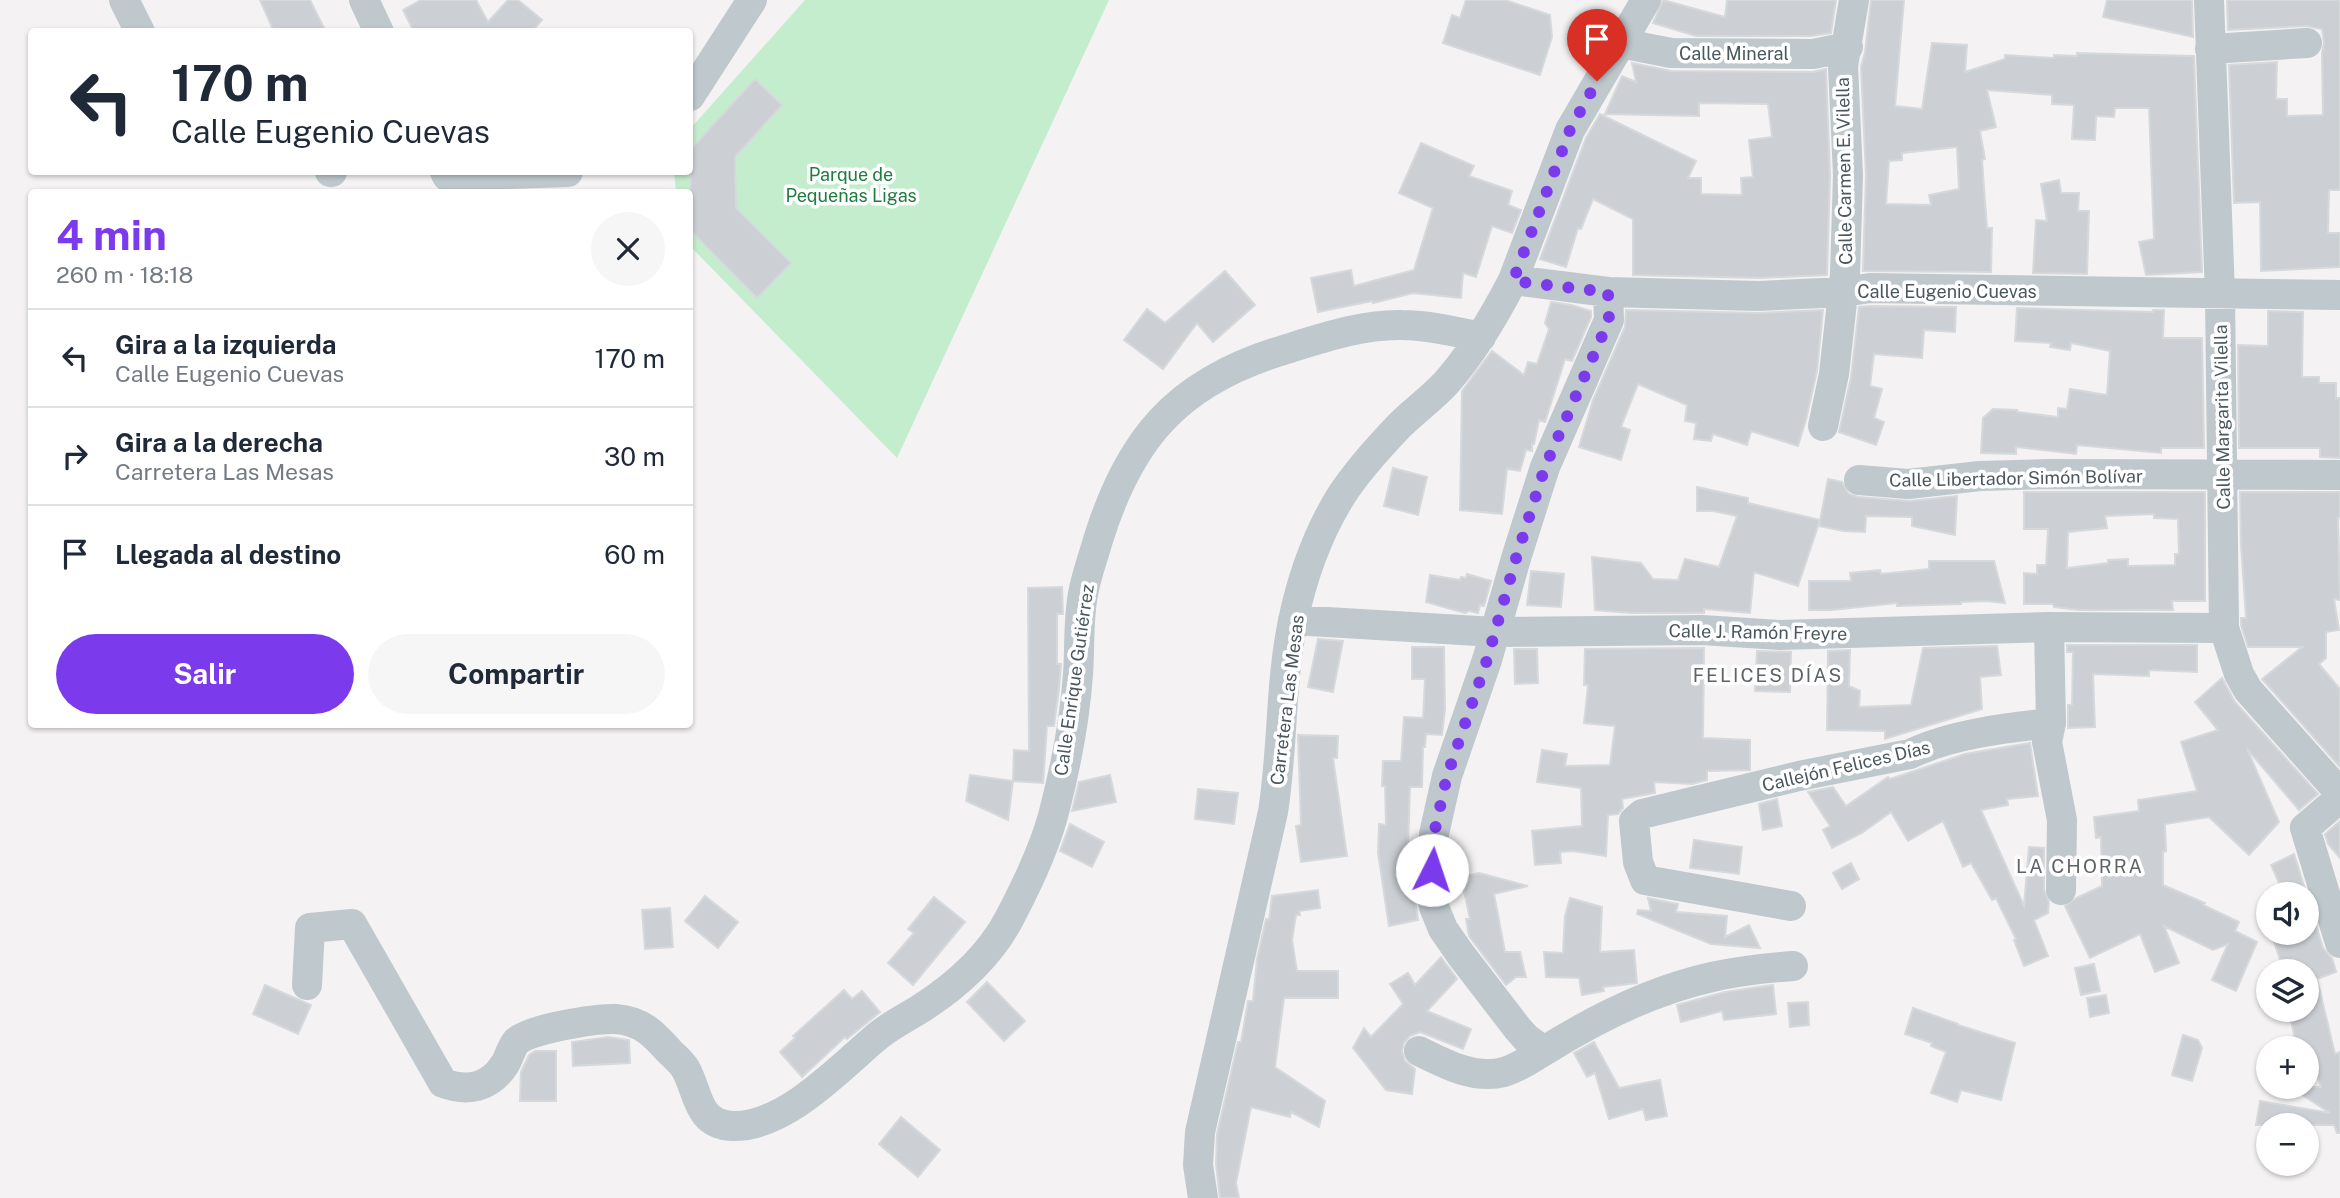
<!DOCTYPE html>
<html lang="es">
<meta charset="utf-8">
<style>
:root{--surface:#fff;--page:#f6f6f7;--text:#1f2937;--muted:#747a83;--line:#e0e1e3;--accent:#7c3aed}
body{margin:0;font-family:"Public Sans",sans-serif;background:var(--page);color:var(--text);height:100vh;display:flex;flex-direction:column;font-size:26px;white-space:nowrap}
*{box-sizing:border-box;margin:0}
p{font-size:23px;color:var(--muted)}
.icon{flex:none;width:38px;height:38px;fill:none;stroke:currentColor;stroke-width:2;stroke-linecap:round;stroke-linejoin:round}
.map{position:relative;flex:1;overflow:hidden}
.panel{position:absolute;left:28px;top:189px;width:665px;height:539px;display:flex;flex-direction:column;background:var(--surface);border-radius:7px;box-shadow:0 2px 5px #0004}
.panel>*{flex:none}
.banner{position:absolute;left:28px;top:28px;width:665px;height:147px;border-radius:7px;box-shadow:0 2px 5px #0004;background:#fff;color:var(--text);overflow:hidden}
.tools{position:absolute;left:2256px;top:882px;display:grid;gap:14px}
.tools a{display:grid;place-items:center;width:63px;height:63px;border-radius:50%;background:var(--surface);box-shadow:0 2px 5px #0004;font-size:35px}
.pin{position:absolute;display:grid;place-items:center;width:60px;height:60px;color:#fff;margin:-72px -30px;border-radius:50% 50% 50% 0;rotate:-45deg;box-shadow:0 0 7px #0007}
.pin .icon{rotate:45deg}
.me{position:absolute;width:77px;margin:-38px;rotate:4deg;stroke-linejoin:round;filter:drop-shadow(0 0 5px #0008)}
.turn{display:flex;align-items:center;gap:24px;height:147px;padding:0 28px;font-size:32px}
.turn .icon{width:91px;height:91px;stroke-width:2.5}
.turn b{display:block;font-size:49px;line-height:60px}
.round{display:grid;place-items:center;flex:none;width:74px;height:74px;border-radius:37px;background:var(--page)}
.overview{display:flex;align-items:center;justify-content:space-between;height:119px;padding:0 28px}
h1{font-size:42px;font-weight:700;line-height:52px;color:var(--accent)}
.action{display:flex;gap:14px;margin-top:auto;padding:14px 28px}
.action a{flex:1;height:80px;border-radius:42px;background:var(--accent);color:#fff;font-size:28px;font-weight:700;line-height:80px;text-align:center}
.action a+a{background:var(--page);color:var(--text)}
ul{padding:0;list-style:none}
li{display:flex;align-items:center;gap:21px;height:98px;padding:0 28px;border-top:2px solid var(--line)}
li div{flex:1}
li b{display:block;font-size:26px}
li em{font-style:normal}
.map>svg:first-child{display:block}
.green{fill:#c4edcd}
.building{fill:#ccd0d4;stroke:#d6d9dc;stroke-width:2;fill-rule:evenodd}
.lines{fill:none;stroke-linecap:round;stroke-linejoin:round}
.minor{stroke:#bec8cd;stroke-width:30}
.route{stroke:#7c3aed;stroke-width:12;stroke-dasharray:0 21.6}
.labels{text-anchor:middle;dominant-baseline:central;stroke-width:7;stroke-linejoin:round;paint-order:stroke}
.street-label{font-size:18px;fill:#4a585e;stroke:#fff}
.park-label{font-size:18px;fill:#1e7d3e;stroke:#fff}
.neighbourhood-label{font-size:19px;letter-spacing:2px;fill:#5e6366;stroke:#fff}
</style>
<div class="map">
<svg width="2340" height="1198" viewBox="0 0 2340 1198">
<rect width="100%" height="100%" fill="#f4f2f2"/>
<path class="green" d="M 805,0 L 1109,0 L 897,458 L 690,246 L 690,192 L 676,192 L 674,172 L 690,172 L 690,129 Z"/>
<path class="building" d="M 260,0 L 310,0 L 326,32 L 274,32 Z
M 421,0 L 476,0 L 488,22 L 508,0 L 518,0 L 542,20 L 532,32 L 414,32 L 403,10 Z
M 1466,0 L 1505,0 L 1550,15 L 1552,37 L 1540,75 L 1443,43 L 1452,15 L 1460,18 Z
M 1663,0 L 1725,17 L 1727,0 L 1836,0 L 1831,33 L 1811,36 L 1696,36 L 1653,23 Z
M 1871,0 L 1904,0 L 1895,106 L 1922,109 L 1932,43 L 1967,45 L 1965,72 L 2005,59 L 2005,55 L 2054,58 L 2054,55 L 2077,56 L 2077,53 L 2194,56 L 2202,272 L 2146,275 L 2139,242 L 2154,239 L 2149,108 L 2115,108 L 2114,117 L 2096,116 L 2095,140 L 2072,139 L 2074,105 L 2052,104 L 2052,95 L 1987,90 L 1996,127 L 1980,131 L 1985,159 L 1982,160 L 1987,228 L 1992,228 L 1991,272 L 1863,271 L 1866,175 L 1861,67 L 1865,52 ZM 1957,147 L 1959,189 L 1929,195 L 1931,205 L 1886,204 L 1889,161 L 1902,160 L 1902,153 Z
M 2107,0 L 2192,0 L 2193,37 L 2103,17 Z
M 2227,0 L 2340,0 L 2340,190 L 2329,190 L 2328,233 L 2340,233 L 2340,267 L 2261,271 L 2260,202 L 2234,203 L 2229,65 L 2277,62 L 2276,99 L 2287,99 L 2287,116 L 2323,115 L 2322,52 L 2324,43 L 2322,29 L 2306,26 L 2228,30 Z
M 1632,63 L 1671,71 L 1813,72 L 1826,69 L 1830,175 L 1827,275 L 1759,278 L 1633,275 L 1633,219 L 1593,199 L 1581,229 L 1578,228 L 1566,267 L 1540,259 L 1586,138 L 1600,114 L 1696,161 L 1688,178 L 1701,178 L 1701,194 L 1742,195 L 1741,178 L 1753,177 L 1749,140 L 1772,137 L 1768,104 L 1699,103 L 1699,116 L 1605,114 L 1622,76 L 1636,82 Z
M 755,79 L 782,105 L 735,157 L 736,208 L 791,263 L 757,298 L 690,230 L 691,149 Z
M 1421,143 L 1474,166 L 1469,176 L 1512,191 L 1508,205 L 1521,210 L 1512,233 L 1492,226 L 1476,277 L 1463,273 L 1461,298 L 1413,293 L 1373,303 L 1372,301 L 1318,312 L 1311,278 L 1351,270 L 1354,286 L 1414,270 L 1433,208 L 1399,193 Z
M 2059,180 L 2061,193 L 2079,193 L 2078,211 L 2089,211 L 2087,274 L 2033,273 L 2036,220 L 2047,221 L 2041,184 Z
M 1225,271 L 1255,305 L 1213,342 L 1197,323 L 1163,369 L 1124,340 L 1147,309 L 1165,323 Z
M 1551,302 L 1571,305 L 1591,311 L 1591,317 L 1572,361 L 1565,359 L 1545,422 L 1539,420 L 1534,444 L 1532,444 L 1532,451 L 1526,450 L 1520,471 L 1507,469 L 1502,514 L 1460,510 L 1462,391 L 1492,351 L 1524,375 L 1528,362 L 1537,364 L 1549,329 L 1545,323 Z
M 1871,306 L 1956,307 L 1955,332 L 1924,330 L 1922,358 L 1874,354 L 1870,386 L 1882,389 L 1874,418 L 1884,422 L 1876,445 L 1839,432 L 1851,377 L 1859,307 Z
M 2017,308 L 2153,312 L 2153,310 L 2164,310 L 2163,338 L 2202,338 L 2204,448 L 2161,448 L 2161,453 L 2077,445 L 2076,454 L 2016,447 L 2016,454 L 1981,453 L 1983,418 L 1993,409 L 2017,410 L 2017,412 L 2058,417 L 2058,408 L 2067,409 L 2070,389 L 2107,395 L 2110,351 L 2071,343 L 2070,350 L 2050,347 L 2051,343 L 2015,341 Z
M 1626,310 L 1759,313 L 1823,310 L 1817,371 L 1806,420 L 1798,446 L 1751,431 L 1747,445 L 1713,434 L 1711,441 L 1694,439 L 1696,423 L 1685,421 L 1687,405 L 1638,384 L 1621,427 L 1630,430 L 1621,460 L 1579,447 L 1593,400 L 1625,327 Z
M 2268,311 L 2303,312 L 2302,377 L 2319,377 L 2319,383 L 2336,383 L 2336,398 L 2340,398 L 2340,458 L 2320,457 L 2320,448 L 2239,448 L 2238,345 L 2268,346 Z
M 1393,468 L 1427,477 L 1418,515 L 1384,506 Z
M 1828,479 L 1842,482 L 1849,494 L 1858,497 L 1910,501 L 1957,496 L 1955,535 L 1912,526 L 1912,517 L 1866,516 L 1865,532 L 1843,531 L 1819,526 Z
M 1697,487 L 1748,498 L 1748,503 L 1820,520 L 1798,586 L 1754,572 L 1750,613 L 1704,609 L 1704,613 L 1631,613 L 1595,610 L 1592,557 L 1641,563 L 1653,579 L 1678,580 L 1685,559 L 1719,567 L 1737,516 L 1713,511 L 1697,511 Z
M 2024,492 L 2205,492 L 2205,601 L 2172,601 L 2173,610 L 2079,610 L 2054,607 L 2053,604 L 2024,604 L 2024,573 L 2037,574 L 2037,565 L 2046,565 L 2048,529 L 2024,529 ZM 2154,514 L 2154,518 L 2178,519 L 2179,554 L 2175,554 L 2175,565 L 2128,566 L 2128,559 L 2108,560 L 2108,563 L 2067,568 L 2068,532 L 2107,528 L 2105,516 Z
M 2240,492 L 2340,492 L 2340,517 L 2338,518 L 2340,600 L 2334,599 L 2339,630 L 2326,632 L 2326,658 L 2319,664 L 2340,689 L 2340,767 L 2262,679 L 2302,647 L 2248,647 L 2241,625 L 2241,618 L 2246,618 L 2241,545 Z
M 1929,561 L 1994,561 L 2005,603 L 1986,601 L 1961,602 L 1961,604 L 1897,606 L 1897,603 L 1832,610 L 1809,610 L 1809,581 L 1851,581 L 1850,573 L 1880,570 L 1881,574 L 1929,569 Z
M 1531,571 L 1564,574 L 1561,607 L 1527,605 Z
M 1467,574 L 1491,581 L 1484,606 L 1480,605 L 1478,613 L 1469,611 L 1465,613 L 1426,602 L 1430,575 L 1460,580 L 1461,577 L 1466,578 Z
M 1062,587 L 1063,614 L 1057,614 L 1057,664 L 1061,664 L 1059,689 L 1054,726 L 1047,726 L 1043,783 L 1013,781 L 1014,750 L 1029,751 L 1028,588 Z
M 1318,639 L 1343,641 L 1333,692 L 1308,687 Z
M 2067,645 L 2197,645 L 2197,672 L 2149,670 L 2149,676 L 2093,674 L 2095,727 L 2068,728 L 2068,705 L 2072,705 L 2073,652 L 2067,652 Z
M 1997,646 L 2001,675 L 1980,677 L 1982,709 L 1885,739 L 1885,731 L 1827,730 L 1828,651 L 1850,650 L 1849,686 L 1860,691 L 1859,707 L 1911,705 L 1923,648 Z
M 1412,647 L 1444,647 L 1445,709 L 1442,735 L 1426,734 L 1425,747 L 1423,747 L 1422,787 L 1410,787 L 1408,849 L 1418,920 L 1389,926 L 1378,853 L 1379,824 L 1386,825 L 1385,786 L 1382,786 L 1383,761 L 1401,761 L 1404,717 L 1423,718 L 1425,679 L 1412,679 Z
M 1704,648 L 1703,738 L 1750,740 L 1750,770 L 1707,771 L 1707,780 L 1692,784 L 1654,782 L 1655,793 L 1622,799 L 1623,808 L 1618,814 L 1608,815 L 1606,856 L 1573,851 L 1560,852 L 1561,863 L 1535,865 L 1532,831 L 1582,826 L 1581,788 L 1537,782 L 1542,750 L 1567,754 L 1565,766 L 1610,765 L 1615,726 L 1584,723 L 1588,685 L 1584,685 L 1585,649 Z
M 1514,649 L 1537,649 L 1538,683 L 1515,684 Z
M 1757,651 L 1791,652 L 1790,692 L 1755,691 Z
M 2222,678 L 2235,702 L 2318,794 L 2299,810 L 2247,749 L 2279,822 L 2249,855 L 2209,817 L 2165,824 L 2166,851 L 2163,852 L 2163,885 L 2205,903 L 2203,905 L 2239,922 L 2235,931 L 2257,942 L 2236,991 L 2212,980 L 2228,944 L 2213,950 L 2164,926 L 2179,963 L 2155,972 L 2140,934 L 2090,958 L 2065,906 L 2076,898 L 2102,886 L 2101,837 L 2096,838 L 2094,817 L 2139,811 L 2138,800 L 2197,791 L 2181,742 L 2218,730 L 2195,702 Z
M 1298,735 L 1338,736 L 1337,758 L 1333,758 L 1347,856 L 1301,862 L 1296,826 L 1301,825 Z
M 2030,743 L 2038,796 L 2007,799 L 2008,805 L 1981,810 L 2024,906 L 2029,847 L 2044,848 L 2044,890 L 2049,902 L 2048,913 L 2034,920 L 2048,956 L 2024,966 L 2014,940 L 2016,939 L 1996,898 L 1992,900 L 1971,863 L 1963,867 L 1943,821 L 1908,841 L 1891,812 L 1862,833 L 1832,848 L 1823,830 L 1830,826 L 1808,792 L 1833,787 L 1846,806 L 1888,777 L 1890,779 L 1965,754 Z
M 970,775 L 1013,781 L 1008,820 L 966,801 Z
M 1110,775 L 1116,802 L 1072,811 L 1079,782 Z
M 1198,789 L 1238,793 L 1234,824 L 1195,819 Z
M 1777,799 L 1782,826 L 1763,830 L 1759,804 Z
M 2340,821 L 2340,858 L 2328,844 L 2325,834 Z
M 1070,824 L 1104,842 L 1092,867 L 1060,851 Z
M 1694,840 L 1742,847 L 1739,874 L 1690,868 Z
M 2294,854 L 2296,860 L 2323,948 L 2332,958 L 2336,972 L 2317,979 L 2335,1054 L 2340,1052 L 2340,1133 L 2337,1133 L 2334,1125 L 2256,1125 L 2260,1101 L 2330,1113 L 2290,1087 L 2321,1087 L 2307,1048 L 2286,1048 L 2294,1035 L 2289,1010 L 2306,1010 L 2306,971 L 2284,971 L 2273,939 L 2290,933 L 2306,933 L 2306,894 L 2284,894 L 2271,865 Z
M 1851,863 L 1859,879 L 1842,889 L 1833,873 Z
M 1479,873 L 1528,886 L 1494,894 L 1505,952 L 1520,952 L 1526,977 L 1516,977 L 1506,985 L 1469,936 L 1466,919 L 1470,919 L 1461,877 Z
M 1318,890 L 1320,908 L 1299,911 L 1300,915 L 1296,915 L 1292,940 L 1297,971 L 1338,971 L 1338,998 L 1284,998 L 1275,1067 L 1325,1101 L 1319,1127 L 1291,1112 L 1290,1117 L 1251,1107 L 1236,1183 L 1239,1198 L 1220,1198 L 1216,1164 L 1217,1134 L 1238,1042 L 1241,1042 L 1248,1001 L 1253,1001 L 1257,959 L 1266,919 L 1269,920 L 1272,896 Z
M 705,896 L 738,922 L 718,948 L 685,921 Z
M 934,897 L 965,922 L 913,985 L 888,963 L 914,933 L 908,929 Z
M 1570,898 L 1602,907 L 1600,952 L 1634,950 L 1637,983 L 1603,987 L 1604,991 L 1582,995 L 1579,978 L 1546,977 L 1544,952 L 1563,953 L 1565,916 Z
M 1648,898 L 1678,904 L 1676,912 L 1727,916 L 1725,937 L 1749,925 L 1760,948 L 1711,944 L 1637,914 L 1638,910 L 1651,911 Z
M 670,908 L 673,947 L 645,949 L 642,910 Z
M 1441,957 L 1457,979 L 1427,1011 L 1471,1029 L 1463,1049 L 1420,1032 L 1410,1036 L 1404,1043 L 1402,1051 L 1405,1061 L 1415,1069 L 1412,1094 L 1386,1090 L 1353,1048 L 1364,1028 L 1371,1037 L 1403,1004 L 1390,984 L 1408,973 L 1415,985 Z
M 2094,964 L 2100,991 L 2081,995 L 2075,968 Z
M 987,982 L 1025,1021 L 1004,1041 L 967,1002 Z
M 265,985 L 311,1005 L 298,1034 L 253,1014 Z
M 1773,985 L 1776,1014 L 1724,1020 L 1722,1011 L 1681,1022 L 1677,1005 L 1725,992 Z
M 844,990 L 852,999 L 862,991 L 880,1012 L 847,1039 L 845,1037 L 802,1077 L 780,1052 L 795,1038 L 793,1036 Z
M 2106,995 L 2109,1013 L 2090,1017 L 2087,998 Z
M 1808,1002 L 1809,1025 L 1790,1027 L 1788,1003 Z
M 1913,1008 L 1958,1024 L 1958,1025 L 2015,1043 L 2001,1100 L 1961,1090 L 1957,1102 L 1931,1093 L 1946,1052 L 1931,1046 L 1932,1043 L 1905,1034 Z
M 2183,1035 L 2198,1040 L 2202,1048 L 2192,1081 L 2172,1075 Z
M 608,1037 L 629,1040 L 630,1063 L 573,1066 L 572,1042 Z
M 1594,1042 L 1619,1088 L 1660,1080 L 1667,1116 L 1646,1120 L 1643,1109 L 1609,1119 L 1595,1073 L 1587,1077 L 1574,1053 Z
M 535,1051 L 556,1051 L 556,1101 L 520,1101 L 521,1072 L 529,1055 Z
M 901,1117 L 940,1150 L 918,1177 L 879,1144 Z"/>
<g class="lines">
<path class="minor" d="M 124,0 L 140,32
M 364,0 L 379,32
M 2209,0 L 2220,295 L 2224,628 L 2239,674 L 2248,690 L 2340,793
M 1620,43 L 1671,53 L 1813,54 L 1848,47
M 2210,49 L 2307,43
M 690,96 L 752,0
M 330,172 L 332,172
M 445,172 L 447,176 L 568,172
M 1513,280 L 1608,292 L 1759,296 L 1844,292 L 1870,288 L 2340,295
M 1608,292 L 1609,320 L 1545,467 L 1517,555 L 1487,660 L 1447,776 L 1434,834 L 1432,894 L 1434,907 L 1443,929 L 1461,955 L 1518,1029 L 1526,1038 L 1544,1051 C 1595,1019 1653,990 1712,977 C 1739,971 1766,968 1793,966
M 1823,426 L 1834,374 L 1845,275 L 1848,175 L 1843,66 L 1854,0
M 1859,480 L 1908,484 L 1980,476 L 2049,474 L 2340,475
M 1293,620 L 1495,632 L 1702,630 L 1780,635 L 2049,627 L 2224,628
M 2049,627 L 2051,723 L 2047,742 L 2062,820 L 2061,890
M 2340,798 L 2305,828 L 2340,943
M 1791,906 L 1645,880 L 1638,862 L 1634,821 L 1642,814 L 1799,776 L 1910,754 C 1952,734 2005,728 2051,723
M 307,985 L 310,928 L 352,924 L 443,1083 C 468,1092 490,1088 505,1064 C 509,1058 511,1048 516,1042 C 528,1029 597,1018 616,1019 C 641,1021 653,1033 669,1051 C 674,1056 681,1062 685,1068 C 699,1092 696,1124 732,1126 C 783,1128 837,1071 873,1040 C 887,1027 904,1019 920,1009 C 956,986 989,957 1009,919 C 1027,885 1046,846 1055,808 C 1066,765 1075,718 1078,674 C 1080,647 1078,621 1083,594 C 1086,576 1093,558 1098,540 C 1129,440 1176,384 1277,352 C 1316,340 1360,324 1402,325 C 1429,325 1455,332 1481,337
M 1419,1051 C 1445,1064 1475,1080 1504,1072 C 1518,1068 1532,1058 1544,1051
M 1203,1198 L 1198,1165 L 1200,1132 L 1273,812 C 1283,749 1280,683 1293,621 C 1302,578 1318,533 1341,496 C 1357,471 1378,448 1399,426 C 1414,411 1431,399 1446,383 C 1473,352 1494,317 1513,280 L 1570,130 L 1646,0"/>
</g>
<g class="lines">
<path class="route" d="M 1432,870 L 1434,834 L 1447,776 L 1487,660 L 1517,555 L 1545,467 L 1609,320 L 1608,292 L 1513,281 L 1570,130 L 1597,81"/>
</g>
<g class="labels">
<g class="street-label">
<text x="1734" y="53">Calle Mineral</text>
<text transform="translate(1844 171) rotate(-91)">Calle Carmen E. Vilella</text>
<text x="1947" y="291">Calle Eugenio Cuevas</text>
<text transform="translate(2222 417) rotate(-91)">Calle Margarita Vilella</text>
<text transform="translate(2016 478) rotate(-1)">Calle Libertador Simón Bolívar</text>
<text transform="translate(1758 632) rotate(1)">Calle J. Ramón Freyre</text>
<text transform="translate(1074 680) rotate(-82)">Calle Enrique Gutiérrez</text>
<text transform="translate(1287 700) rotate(-83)">Carretera Las Mesas</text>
<text transform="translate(1846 766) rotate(-13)">Callejón Felices Días</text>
</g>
<g class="park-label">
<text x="851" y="174">Parque de<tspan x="851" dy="21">Pequeñas Ligas</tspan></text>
</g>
<g class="neighbourhood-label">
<text x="1768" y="675">FELICES DÍAS</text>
<text x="2080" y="866">LA CHORRA</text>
</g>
</g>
</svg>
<div class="tools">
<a><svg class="icon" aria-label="sound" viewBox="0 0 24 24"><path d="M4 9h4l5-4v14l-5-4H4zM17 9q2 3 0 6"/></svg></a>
<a><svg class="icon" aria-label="layers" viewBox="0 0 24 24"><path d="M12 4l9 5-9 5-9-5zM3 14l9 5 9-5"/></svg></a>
<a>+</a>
<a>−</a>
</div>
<div class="pin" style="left:1597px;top:81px;background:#d93025"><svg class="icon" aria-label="arrive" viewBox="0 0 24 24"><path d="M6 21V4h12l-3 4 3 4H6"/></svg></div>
<svg class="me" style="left:1432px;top:870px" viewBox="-20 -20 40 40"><circle r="19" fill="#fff"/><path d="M0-13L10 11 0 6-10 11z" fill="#7c3aed"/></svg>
<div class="banner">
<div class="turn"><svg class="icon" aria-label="left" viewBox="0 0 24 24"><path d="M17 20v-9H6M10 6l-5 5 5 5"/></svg><div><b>170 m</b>Calle Eugenio Cuevas</div></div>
</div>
<section class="panel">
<div class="overview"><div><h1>4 min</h1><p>260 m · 18:18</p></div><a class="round"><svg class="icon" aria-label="close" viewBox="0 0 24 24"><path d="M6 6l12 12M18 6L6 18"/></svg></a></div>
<ul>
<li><svg class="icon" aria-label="left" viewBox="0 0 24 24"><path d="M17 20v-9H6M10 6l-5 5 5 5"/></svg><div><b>Gira a la izquierda</b><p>Calle Eugenio Cuevas</p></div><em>170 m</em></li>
<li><svg class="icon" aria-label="right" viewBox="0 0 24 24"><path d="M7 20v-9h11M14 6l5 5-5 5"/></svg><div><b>Gira a la derecha</b><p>Carretera Las Mesas</p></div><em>30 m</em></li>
<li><svg class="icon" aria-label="arrive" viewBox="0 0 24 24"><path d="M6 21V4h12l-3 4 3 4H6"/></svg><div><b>Llegada al destino</b></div><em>60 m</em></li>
</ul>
<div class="action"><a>Salir</a><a>Compartir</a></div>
</section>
</div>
